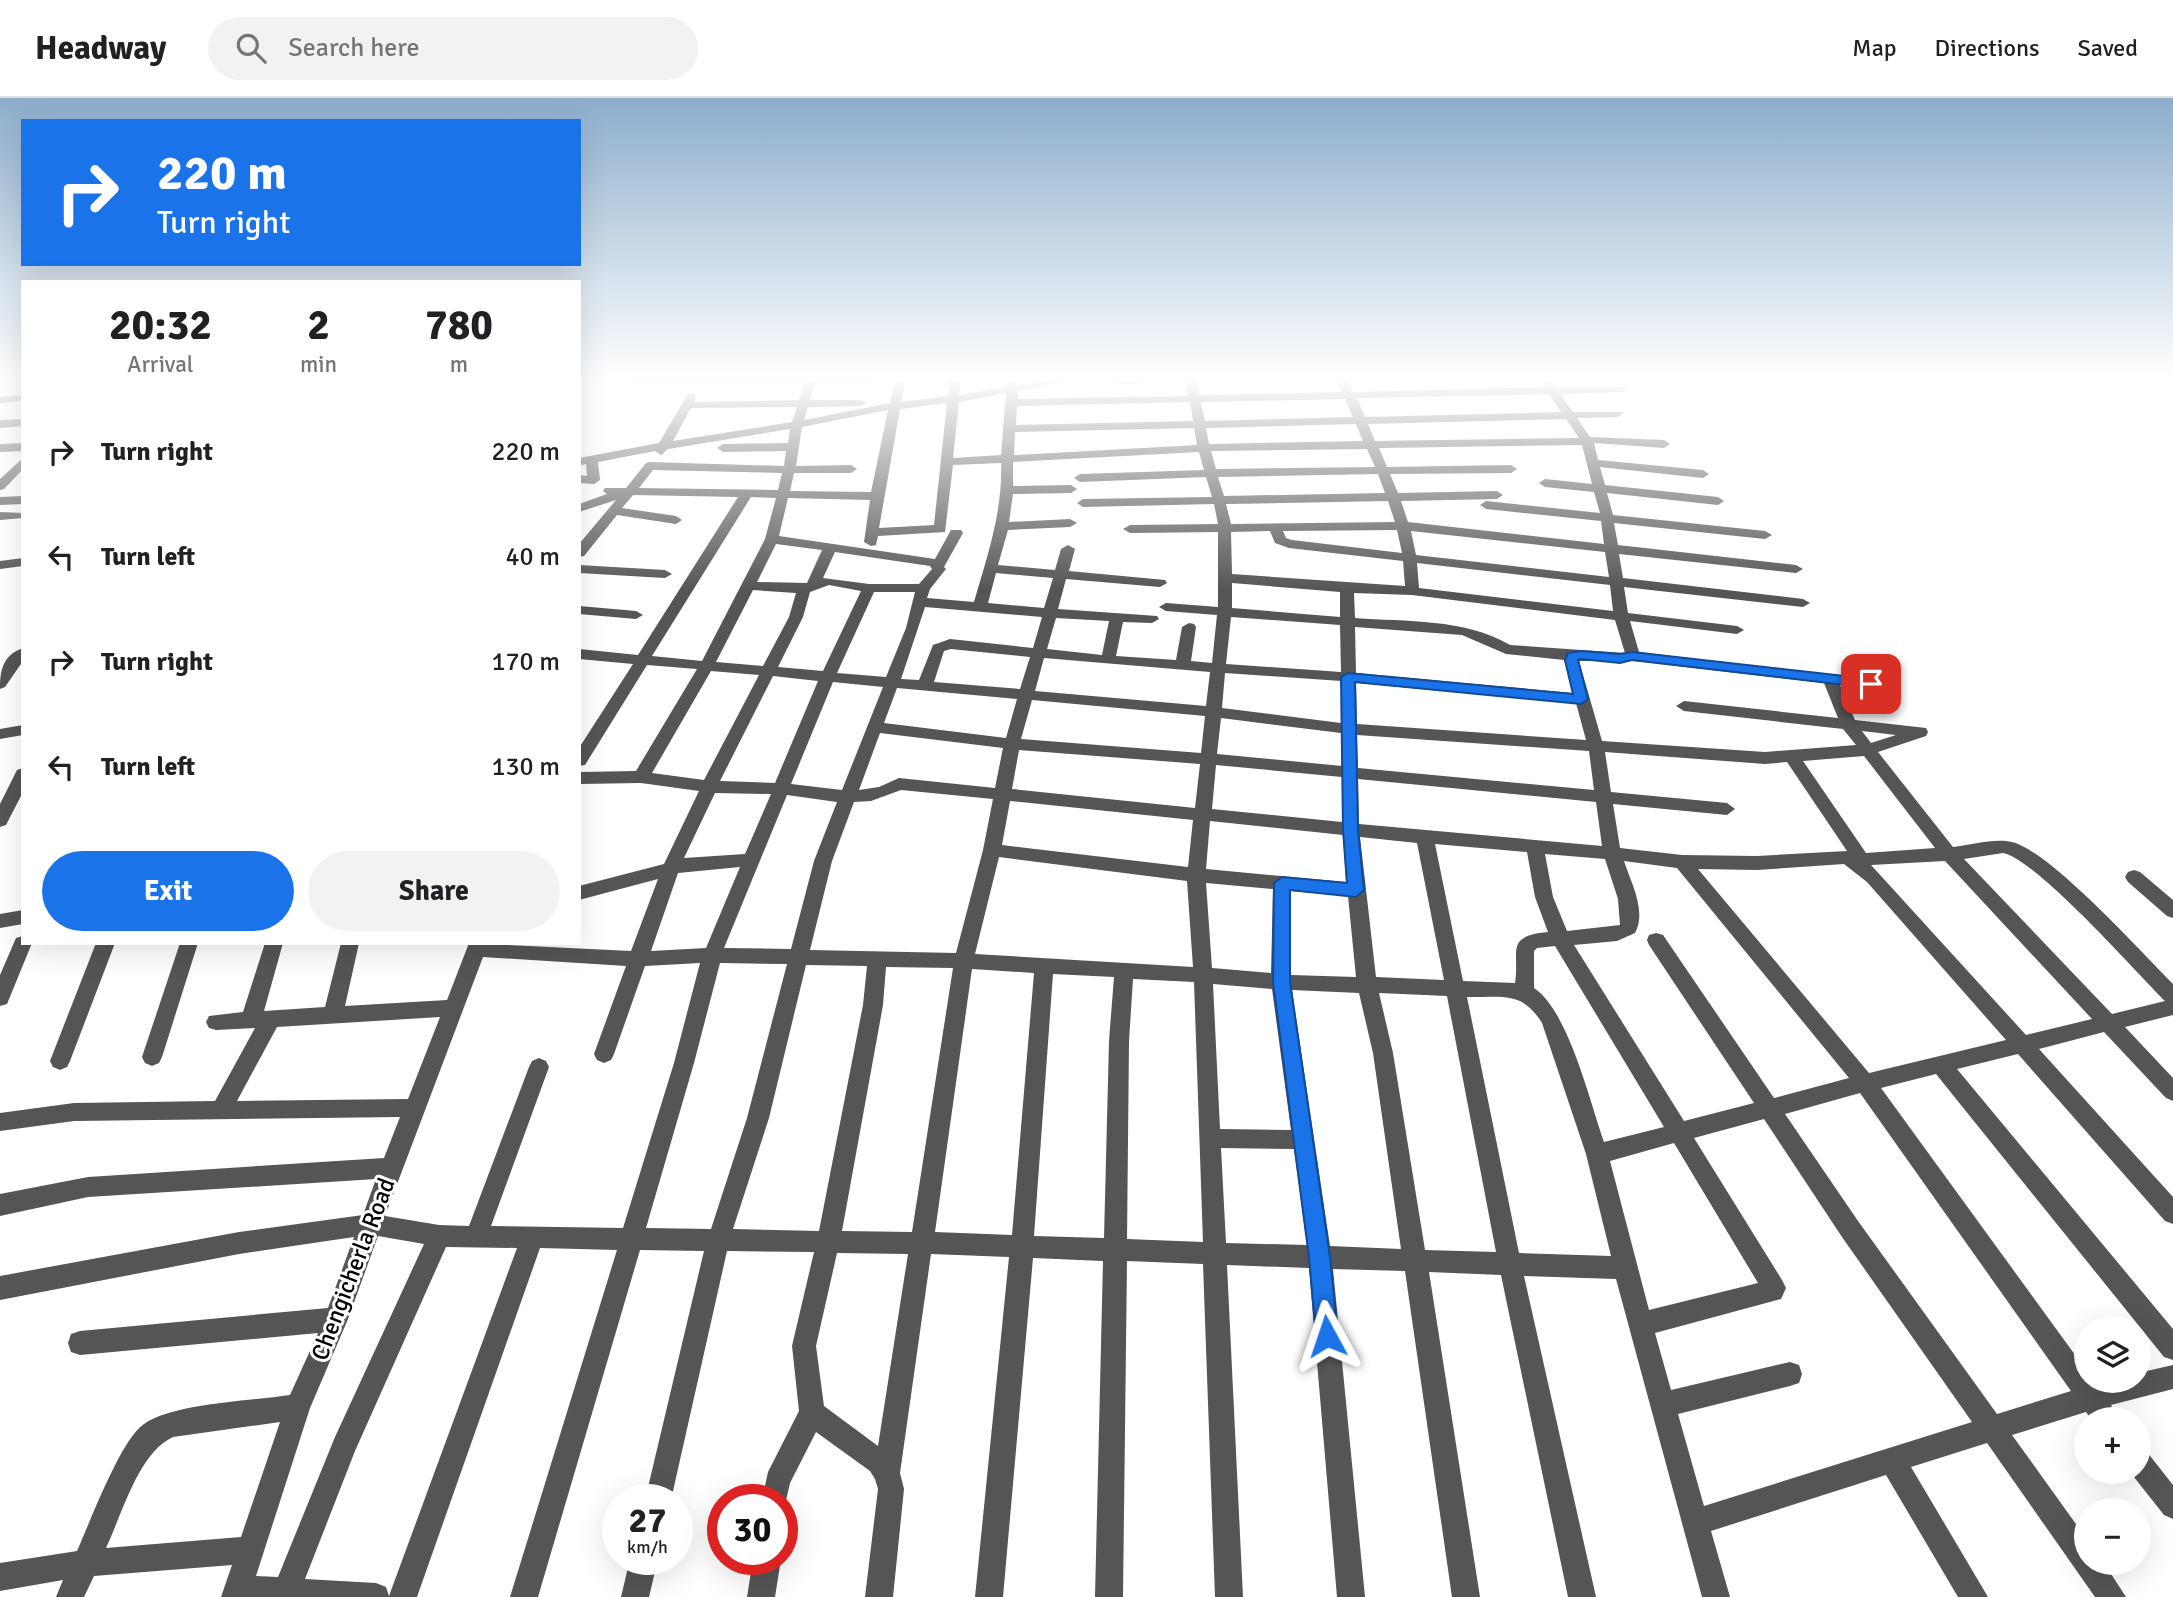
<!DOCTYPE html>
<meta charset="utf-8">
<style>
:root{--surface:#fff;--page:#f2f2f2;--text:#202124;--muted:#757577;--line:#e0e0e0;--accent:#1a73e8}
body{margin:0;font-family:Signika,sans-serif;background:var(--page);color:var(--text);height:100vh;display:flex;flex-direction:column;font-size:26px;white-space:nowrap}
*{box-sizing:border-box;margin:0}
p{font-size:23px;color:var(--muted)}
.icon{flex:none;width:38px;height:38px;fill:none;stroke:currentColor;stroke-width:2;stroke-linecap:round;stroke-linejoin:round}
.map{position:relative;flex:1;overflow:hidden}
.details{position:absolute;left:21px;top:182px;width:560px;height:665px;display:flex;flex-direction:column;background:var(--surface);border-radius:0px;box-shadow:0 7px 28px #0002}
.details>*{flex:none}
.banner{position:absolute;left:21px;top:21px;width:560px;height:147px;border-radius:0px;box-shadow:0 7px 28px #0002;background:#1a73e8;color:#fff;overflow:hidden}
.fabs{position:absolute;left:2074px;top:1218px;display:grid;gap:14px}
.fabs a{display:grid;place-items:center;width:77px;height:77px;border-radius:50%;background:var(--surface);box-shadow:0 7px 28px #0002;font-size:35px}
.speed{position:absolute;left:602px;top:1386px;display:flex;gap:14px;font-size:35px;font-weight:700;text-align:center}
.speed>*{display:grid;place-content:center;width:91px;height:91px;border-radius:50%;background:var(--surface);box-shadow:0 7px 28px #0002;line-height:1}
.speed small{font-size:18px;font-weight:400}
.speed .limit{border:10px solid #d22;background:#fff;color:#111}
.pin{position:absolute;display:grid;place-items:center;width:60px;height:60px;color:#fff;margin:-30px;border-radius:14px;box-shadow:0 4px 10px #0006}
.me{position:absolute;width:77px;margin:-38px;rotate:355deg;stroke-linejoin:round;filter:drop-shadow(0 0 5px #0008)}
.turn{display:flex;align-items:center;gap:24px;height:147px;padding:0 21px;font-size:32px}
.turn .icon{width:91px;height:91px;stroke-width:2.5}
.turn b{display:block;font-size:49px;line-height:60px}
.eta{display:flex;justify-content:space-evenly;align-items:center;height:119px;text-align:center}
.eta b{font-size:42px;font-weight:800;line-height:49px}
.button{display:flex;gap:14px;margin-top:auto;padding:14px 21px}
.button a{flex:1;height:80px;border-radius:42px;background:var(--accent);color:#fff;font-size:28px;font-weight:800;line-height:80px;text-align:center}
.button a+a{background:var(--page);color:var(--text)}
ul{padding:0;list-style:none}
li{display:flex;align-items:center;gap:21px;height:105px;padding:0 21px}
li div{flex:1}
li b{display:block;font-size:26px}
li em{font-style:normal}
header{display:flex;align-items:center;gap:42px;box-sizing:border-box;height:98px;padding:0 35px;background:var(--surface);border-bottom:2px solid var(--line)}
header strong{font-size:33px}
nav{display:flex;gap:38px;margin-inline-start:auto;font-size:24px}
.search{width:490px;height:63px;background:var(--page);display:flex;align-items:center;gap:18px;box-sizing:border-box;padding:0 24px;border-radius:38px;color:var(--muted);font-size:26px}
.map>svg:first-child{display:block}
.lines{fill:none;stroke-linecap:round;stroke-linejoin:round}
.minor{fill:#555;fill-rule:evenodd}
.route{fill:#1a73e8;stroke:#114b97;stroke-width:2}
.labels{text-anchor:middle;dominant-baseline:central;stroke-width:6;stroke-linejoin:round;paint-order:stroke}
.near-street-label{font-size:24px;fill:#000;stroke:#fff}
</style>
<header>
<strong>Headway</strong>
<div class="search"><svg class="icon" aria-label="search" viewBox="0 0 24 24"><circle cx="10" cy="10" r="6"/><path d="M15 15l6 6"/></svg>Search here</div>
<nav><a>Map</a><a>Directions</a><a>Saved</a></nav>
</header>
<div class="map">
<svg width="2173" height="1499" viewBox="0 0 2173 1499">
<rect width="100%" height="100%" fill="#fff"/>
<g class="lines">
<path class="minor" d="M 632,282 L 876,282 L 870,285 L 815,285 L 810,302 L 861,302 L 867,305 L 861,308 L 808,309 L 804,322 L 890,305 L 895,282 L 906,282 L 901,304 L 948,298 L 950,282 L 961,282 L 959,297 L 1006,289 L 1007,282 L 1017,282 L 1018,287 L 1045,282 L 1069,282 L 1018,293 L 1018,301 L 1188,298 L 1186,282 L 1196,282 L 1200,297 L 1342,294 L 1337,282 L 1347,282 L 1353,294 L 1545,289 L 1540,282 L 1550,282 L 1556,289 L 1626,289 L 1628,291 L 1622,294 L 1560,296 L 1573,314 L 1621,314 L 1623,316 L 1617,319 L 1577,320 L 1590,339 L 1664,342 L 1670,346 L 1664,350 L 1594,345 L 1598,362 L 1703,372 L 1709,376 L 1703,380 L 1600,369 L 1605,387 L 1718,399 L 1724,403 L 1718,407 L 1607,395 L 1613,417 L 1765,433 L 1772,437 L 1765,441 L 1614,425 L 1618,447 L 1796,467 L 1803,471 L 1796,475 L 1619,456 L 1623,480 L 1803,501 L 1810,505 L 1803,509 L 1624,489 L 1628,515 L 1737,528 L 1744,532 L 1737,536 L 1630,523 L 1639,554 L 1876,583 L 1879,586 L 1876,589 L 1840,587 L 1855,622 L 1926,630 L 1928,634 L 1926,638 L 1878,654 L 1953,749 C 1972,747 1994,740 2012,744 C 2051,754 2140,853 2173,886 L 2173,917 L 2125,929 L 2173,980 L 2173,1003 L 2166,1000 L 2104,934 L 2039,951 L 2173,1099 L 2173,1126 L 2165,1123 L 2018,956 L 1957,971 L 2173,1231 L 2173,1262 L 2164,1259 L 1936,976 L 1881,990 L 2086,1272 L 2086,1283 L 2094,1283 L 2096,1286 L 2109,1283 L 2138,1283 L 2138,1275 L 2173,1267 L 2173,1291 L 2111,1307 L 2119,1321 L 2091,1321 L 2086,1314 L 2012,1337 L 2086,1440 L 2086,1465 L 2104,1465 L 2126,1499 L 2095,1499 L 1987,1345 L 1911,1369 L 1988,1499 L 1958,1499 L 1886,1377 L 1711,1433 L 1730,1499 L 1702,1499 L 1616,1181 L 1524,1178 L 1596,1499 L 1568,1499 L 1501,1177 L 1429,1174 L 1480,1499 L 1452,1499 L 1405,1173 L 1333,1171 L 1365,1499 L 1337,1499 L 1309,1170 L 1227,1167 L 1243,1499 L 1215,1499 L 1203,1166 L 1127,1163 L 1123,1499 L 1095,1499 L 1103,1163 L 1033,1160 L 1003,1499 L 975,1499 L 1009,1159 L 931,1156 L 900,1375 L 904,1391 L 893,1499 L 865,1499 L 878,1391 L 875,1381 L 870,1373 L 816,1334 L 790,1385 L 784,1411 L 782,1412 L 782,1402 L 762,1402 L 768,1374 L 799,1313 L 792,1248 L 814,1154 L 727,1153 L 671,1402 L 645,1402 L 704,1153 L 640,1152 L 538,1499 L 510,1499 L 617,1152 L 540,1150 L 417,1499 L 221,1499 L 232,1467 L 94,1478 L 84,1499 L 56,1499 L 63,1482 L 0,1493 L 0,1465 L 77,1453 C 90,1424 121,1341 144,1326 C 174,1305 252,1303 290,1297 L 318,1235 L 80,1257 L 71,1254 L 68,1245 L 71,1236 L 80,1233 L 328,1210 L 354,1139 L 239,1156 L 0,1202 L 0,1178 L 239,1134 L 363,1117 L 376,1081 L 88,1099 L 0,1118 L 0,1096 L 88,1079 L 384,1060 L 400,1019 L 74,1023 L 0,1033 L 0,1015 L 74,1005 L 215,1003 L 255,930 L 216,932 L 209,930 L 206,924 L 209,918 L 243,914 L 265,845 L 283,845 L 264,913 L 325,909 L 341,845 L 359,845 L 345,908 L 447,902 L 469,845 L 631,853 L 658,781 L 579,802 L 579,788 L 664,766 L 699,693 L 641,685 L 579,686 L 579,674 L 636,673 L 697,571 L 647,567 L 585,667 L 579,668 L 579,650 L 633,566 L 579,561 L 579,551 L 638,557 L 738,399 L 633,397 L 622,410 L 676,418 L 682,422 L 676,426 L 617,417 L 584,458 L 579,459 L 579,446 L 616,402 L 579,414 L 579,406 L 607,396 L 603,393 L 605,390 L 626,390 L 646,365 L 650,364 L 784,368 L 786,353 L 723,354 L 717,350 L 723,346 L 788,345 L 790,331 L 668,351 L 661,357 L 655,353 L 598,364 L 600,382 L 594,386 L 579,385 L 579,377 L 587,378 L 586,366 L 579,368 L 579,360 L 659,345 L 688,296 L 696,296 L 695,304 L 799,302 L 804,285 L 637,285 ZM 1006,295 L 1001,357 L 953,360 L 959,304 ZM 1549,296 L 1561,314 L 1365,319 L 1357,300 ZM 1345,301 L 1353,319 L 1205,323 L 1201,304 ZM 1190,304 L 1193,323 L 1016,327 L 1017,308 ZM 947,305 L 934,427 L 879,430 L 900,311 ZM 797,309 L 792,324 L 673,343 L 691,310 ZM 888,312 L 871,394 L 790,393 L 794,375 L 851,375 L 857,371 L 851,367 L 796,368 L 802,329 ZM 1566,321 L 1579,340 L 1375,343 L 1368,326 ZM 1356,326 L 1363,343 L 1209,346 L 1206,330 ZM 1194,330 L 1197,347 L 1014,357 L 1015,334 ZM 1582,347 L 1592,386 L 1545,381 L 1539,385 L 1545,389 L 1594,394 L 1600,415 L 1486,403 L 1480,407 L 1486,411 L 1601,423 L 1604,446 L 1408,424 L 1401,403 L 1497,401 L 1503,397 L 1497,393 L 1398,395 L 1390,376 L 1511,375 L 1517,371 L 1511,367 L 1387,369 L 1379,350 ZM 1367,351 L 1375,369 L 1216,371 L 1211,353 ZM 1199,354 L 1204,372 L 1080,376 L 1074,380 L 1080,384 L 1206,379 L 1212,399 L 1083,401 L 1077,405 L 1083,409 L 1214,406 L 1218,426 L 1130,427 L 1123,431 L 1130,435 L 1218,434 L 1218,509 L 1166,505 L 1159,509 L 1166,513 L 1217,517 L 1212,565 L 1191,563 L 1196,529 L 1194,526 L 1189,525 L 1182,529 L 1176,562 L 1116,558 L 1123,524 L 1152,525 L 1159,521 L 1157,518 L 1058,511 L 1066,481 L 1160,489 L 1167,485 L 1165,482 L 1069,473 L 1075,451 L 1068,447 L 1061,451 L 1055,472 L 998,467 L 1008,432 L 1070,429 L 1077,425 L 1070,421 L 1009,424 L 1013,396 L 1071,395 L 1077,391 L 1071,387 L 1013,388 L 1013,364 ZM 1001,365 C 1003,413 987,459 974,504 L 927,500 L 930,491 L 946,471 L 944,469 L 963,435 L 961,432 L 951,432 L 935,461 L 779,438 L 788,400 L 870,402 L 864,444 L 871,448 L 876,447 L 878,438 L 945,434 L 953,367 ZM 653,372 L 782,375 L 778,392 L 639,390 ZM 1378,376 L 1385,395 L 1224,398 L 1218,379 ZM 751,399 L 776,400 L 765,441 L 702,563 L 652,558 ZM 1388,403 L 1395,424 L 1231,426 L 1226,406 ZM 1397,432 L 1402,455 L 1292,442 L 1286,440 L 1283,433 ZM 1270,433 L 1275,445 L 1289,450 L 1403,463 L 1405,488 L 1232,476 L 1231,434 ZM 1411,433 L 1605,454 L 1609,479 L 1416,457 ZM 776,446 L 822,452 L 807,485 L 757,484 ZM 835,454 L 930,468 L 932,471 L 919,486 L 869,486 L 823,480 ZM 1417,465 L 1610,487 L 1613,513 L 1419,490 ZM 996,475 L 1053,480 L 1044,510 L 988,505 ZM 1232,485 L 1340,494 L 1340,519 L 1232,510 ZM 829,487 L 861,493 L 823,573 L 778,569 L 803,519 L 810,494 ZM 753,492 L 796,495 L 789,519 L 763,568 L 716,564 ZM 874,494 L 915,494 L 906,530 L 886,579 L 837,575 ZM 1354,495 L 1412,497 L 1615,522 L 1625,555 L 1510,547 C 1464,520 1406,524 1355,520 ZM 925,509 L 1042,519 L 1033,550 L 950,541 L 933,547 L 919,582 L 901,581 ZM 1231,519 L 1340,527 L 1341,574 L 1226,566 ZM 1056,520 L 1109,523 L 1102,557 L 1047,551 ZM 1355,529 L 1462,537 L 1506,556 L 1564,562 L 1573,595 L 1356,575 ZM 951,551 L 1030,559 L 1020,591 L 934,584 L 944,553 ZM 1044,560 L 1210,574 L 1206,608 L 1035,593 ZM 1579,563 L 1634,563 L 1824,585 L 1838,620 L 1684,603 L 1676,608 L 1684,613 L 1843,631 L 1856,647 L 1765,654 L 1602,643 ZM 711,573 L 759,577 L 704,682 L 652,675 ZM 1225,575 L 1341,583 L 1341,625 L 1222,610 ZM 773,578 L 818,583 L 775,685 L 720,683 ZM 833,584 L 883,589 L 842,692 L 791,686 ZM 1356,585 L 1576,605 L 1586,642 L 1357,626 ZM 897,590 L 1017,601 L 1006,640 L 884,625 ZM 1032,602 L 1205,618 L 1201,655 L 1021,641 ZM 1221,620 L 1341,635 L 1342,668 L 1217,656 ZM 1862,633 L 1896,637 L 1871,645 ZM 880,635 L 1003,650 L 995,690 L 899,680 L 879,689 L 859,692 ZM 1357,637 L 1589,653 L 1594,692 L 1358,670 ZM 1019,652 L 1200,666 L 1195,710 L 1012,691 ZM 1605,654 L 1765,666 L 1787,664 L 1847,753 L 1757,758 L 1682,757 L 1620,750 L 1613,706 L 1727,717 L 1735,711 L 1727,705 L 1611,694 ZM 1864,658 L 1935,750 L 1866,755 L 1803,663 ZM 1216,667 L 1342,679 L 1342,724 L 1212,711 ZM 1358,681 L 1596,704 L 1602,748 L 1359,726 ZM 901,692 L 993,701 L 983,752 L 956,855 L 810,852 L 832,763 L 854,704 L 871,703 ZM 715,695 L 771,696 L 745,756 L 684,760 ZM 787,697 L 837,704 L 814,763 L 791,851 L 724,850 ZM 1010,703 L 1193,722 L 1188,769 L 1002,747 ZM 1210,723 L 1343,737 L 1346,784 L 1206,771 ZM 1360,739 L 1417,745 L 1444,882 L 1376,879 ZM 1435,746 L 1527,754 L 1535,799 L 1548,834 C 1504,838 1520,853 1515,885 L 1463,883 ZM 2003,755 C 2037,762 2135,873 2165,903 L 2112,916 L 1964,761 ZM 1545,756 L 1605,761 L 1618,801 L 1620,827 L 1567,833 L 1553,799 ZM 999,759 L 1187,783 L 1193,869 L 975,856 ZM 1624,763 L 1677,770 L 1849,980 L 1774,1000 L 1663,837 L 1656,835 L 1649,837 L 1647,842 L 1649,847 L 1754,1005 L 1684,1023 L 1574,847 L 1617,843 L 1635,835 C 1647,813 1631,785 1624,763 ZM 1945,763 L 2092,921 L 2026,937 L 1871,767 ZM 1844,766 L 1867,784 L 2006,942 L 1869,975 L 1698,771 L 1757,772 ZM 740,769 L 706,850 L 651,853 L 678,775 ZM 1206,785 L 1273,791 L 1271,875 L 1212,870 ZM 1291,793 L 1348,798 L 1356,879 L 1291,877 ZM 1555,848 L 1664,1029 L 1604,1044 C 1590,1004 1568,912 1534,890 L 1534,853 L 1537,850 ZM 483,859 L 626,868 L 594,956 L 597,962 L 604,965 L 611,962 L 614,956 L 645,868 L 700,865 L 674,965 L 623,1130 L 491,1128 L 549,969 L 546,963 L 539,960 L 532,963 L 529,969 L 469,1128 L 439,1127 L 385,1118 ZM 720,865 L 787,866 L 747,1020 L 711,1131 L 646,1130 L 694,965 ZM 806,867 L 867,868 L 863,907 L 819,1133 L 733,1131 L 769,1020 ZM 886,869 L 953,870 L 912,1134 L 842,1133 L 883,907 ZM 972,871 L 1034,875 L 1012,1137 L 935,1134 ZM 1053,876 L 1114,879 L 1109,943 L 1104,1140 L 1034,1138 ZM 1133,881 L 1194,884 L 1203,1144 L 1127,1141 L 1129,943 ZM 1213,886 L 1272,891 L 1291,1032 L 1220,1031 ZM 1292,892 L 1359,895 L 1373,955 L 1401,1151 L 1330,1148 ZM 1379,895 L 1447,898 L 1496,1154 L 1425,1152 L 1393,955 ZM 1467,899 C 1501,900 1522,892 1542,925 L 1586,1056 L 1611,1158 L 1519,1155 ZM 440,919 L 408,1001 L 237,1003 L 277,929 ZM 1860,995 L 2071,1293 L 1997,1316 L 1858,1123 L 1785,1016 ZM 1764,1021 L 1842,1139 L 1972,1324 L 1704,1408 L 1678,1316 L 1790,1288 L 1799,1285 L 1802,1276 L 1799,1267 L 1790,1264 L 1671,1292 L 1655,1235 L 1781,1201 L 1786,1190 L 1782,1182 L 1694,1040 ZM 1674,1045 L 1758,1185 L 1649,1212 L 1610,1063 ZM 1221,1050 L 1294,1051 L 1307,1147 L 1226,1145 ZM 378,1138 L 424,1146 L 335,1339 L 278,1479 L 256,1478 L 310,1310 L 348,1221 ZM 446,1149 L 517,1150 L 389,1498 L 386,1489 L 376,1485 L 305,1481 L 355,1353 ZM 837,1155 L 908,1156 L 878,1348 L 824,1308 L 816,1248 ZM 280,1324 L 241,1439 L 106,1450 C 122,1416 139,1354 173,1339 Z
M 1108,282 L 1144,282 C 1136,288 1116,288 1108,282 Z
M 23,297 L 23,303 L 0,305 L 0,299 Z
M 23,321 L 23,328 L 0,330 L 0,322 Z
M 23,345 L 23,353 L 0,354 L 0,346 Z
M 23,360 L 23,371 L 4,391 L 0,392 L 0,381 Z
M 23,398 L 23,406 L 0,407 L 0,399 Z
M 0,414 L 23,415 L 23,420 L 0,422 Z
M 23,460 L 23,468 L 0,471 L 0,463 Z
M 579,467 L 665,472 L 672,476 L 665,480 L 579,475 Z
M 579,508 L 636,513 L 643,517 L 636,521 L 579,516 Z
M 23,550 L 23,563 L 5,589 L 0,591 C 0,572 3,557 23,550 Z
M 23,627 L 23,637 L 0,641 L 0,631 Z
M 23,670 L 23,694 L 6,727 L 0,729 L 0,706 L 17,672 Z
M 2134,772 L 2140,774 L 2173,802 L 2173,820 L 2167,818 L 2128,784 L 2125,779 L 2128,774 Z
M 23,812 L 23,826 L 0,830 L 0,816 Z
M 23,838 L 23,845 L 32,845 L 7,906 L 0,908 L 0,877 L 16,840 Z
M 96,845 L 115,845 L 70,963 L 67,969 L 60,972 L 53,969 L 50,963 Z
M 180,845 L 198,845 L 162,959 L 159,965 L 152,968 L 145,965 L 142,959 Z
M 2138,1350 L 2147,1354 L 2173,1387 L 2173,1421 L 2164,1417 L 2130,1374 L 2138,1374 Z
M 630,1461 L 658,1461 L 649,1499 L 621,1499 Z
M 753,1461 L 781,1461 L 775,1499 L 747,1499 Z"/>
</g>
<linearGradient id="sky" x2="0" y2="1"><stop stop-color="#8cadcc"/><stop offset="0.57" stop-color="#fff"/><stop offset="1" stop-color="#fff" stop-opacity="0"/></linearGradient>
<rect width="2173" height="492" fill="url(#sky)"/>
<path class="route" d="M 1581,553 L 1620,556 L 1632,554 L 1871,581 L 1878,586 L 1871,590 L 1632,562 L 1620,565 L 1581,561 L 1578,562 L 1588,601 L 1581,606 L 1355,584 L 1358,732 L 1364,792 L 1356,799 L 1290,792 L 1290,884 L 1330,1159 L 1338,1238 L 1335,1245 L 1327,1249 L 1319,1245 L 1316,1238 L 1309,1159 L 1273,884 L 1274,785 L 1282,779 L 1347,785 L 1343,732 L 1341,579 L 1348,575 L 1573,596 L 1565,562 L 1568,555 Z"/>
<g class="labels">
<g class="near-street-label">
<text transform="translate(353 1171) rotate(-69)">Chengicherla Road</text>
</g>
</g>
</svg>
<div class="fabs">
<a><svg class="icon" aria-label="layers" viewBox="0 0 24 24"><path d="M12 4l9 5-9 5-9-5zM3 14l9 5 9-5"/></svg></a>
<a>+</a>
<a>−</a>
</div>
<div class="speed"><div>27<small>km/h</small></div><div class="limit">30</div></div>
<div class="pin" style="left:1871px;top:586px;background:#d93025"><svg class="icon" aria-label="arrive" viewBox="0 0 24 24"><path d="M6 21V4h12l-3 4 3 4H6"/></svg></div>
<svg class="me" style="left:1327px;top:1238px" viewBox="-20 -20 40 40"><path d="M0-17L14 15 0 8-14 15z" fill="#1a73e8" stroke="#fff" stroke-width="4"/></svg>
<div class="banner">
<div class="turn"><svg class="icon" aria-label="right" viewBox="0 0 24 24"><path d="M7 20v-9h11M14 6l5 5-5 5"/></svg><div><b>220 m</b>Turn right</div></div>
</div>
<section class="details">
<div class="eta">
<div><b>20:32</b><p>Arrival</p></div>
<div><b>2</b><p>min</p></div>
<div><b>780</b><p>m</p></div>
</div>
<ul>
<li><svg class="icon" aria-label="right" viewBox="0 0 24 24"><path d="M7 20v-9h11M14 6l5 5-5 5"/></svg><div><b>Turn right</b></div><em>220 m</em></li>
<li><svg class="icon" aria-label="left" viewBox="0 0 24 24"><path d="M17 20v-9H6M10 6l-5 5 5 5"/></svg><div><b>Turn left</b></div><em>40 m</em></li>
<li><svg class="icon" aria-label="right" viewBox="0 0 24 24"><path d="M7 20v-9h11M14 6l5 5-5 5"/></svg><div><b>Turn right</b></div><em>170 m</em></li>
<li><svg class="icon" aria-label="left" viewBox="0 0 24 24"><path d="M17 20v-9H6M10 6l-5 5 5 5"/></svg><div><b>Turn left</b></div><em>130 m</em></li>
</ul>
<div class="button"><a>Exit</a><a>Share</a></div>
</section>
</div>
